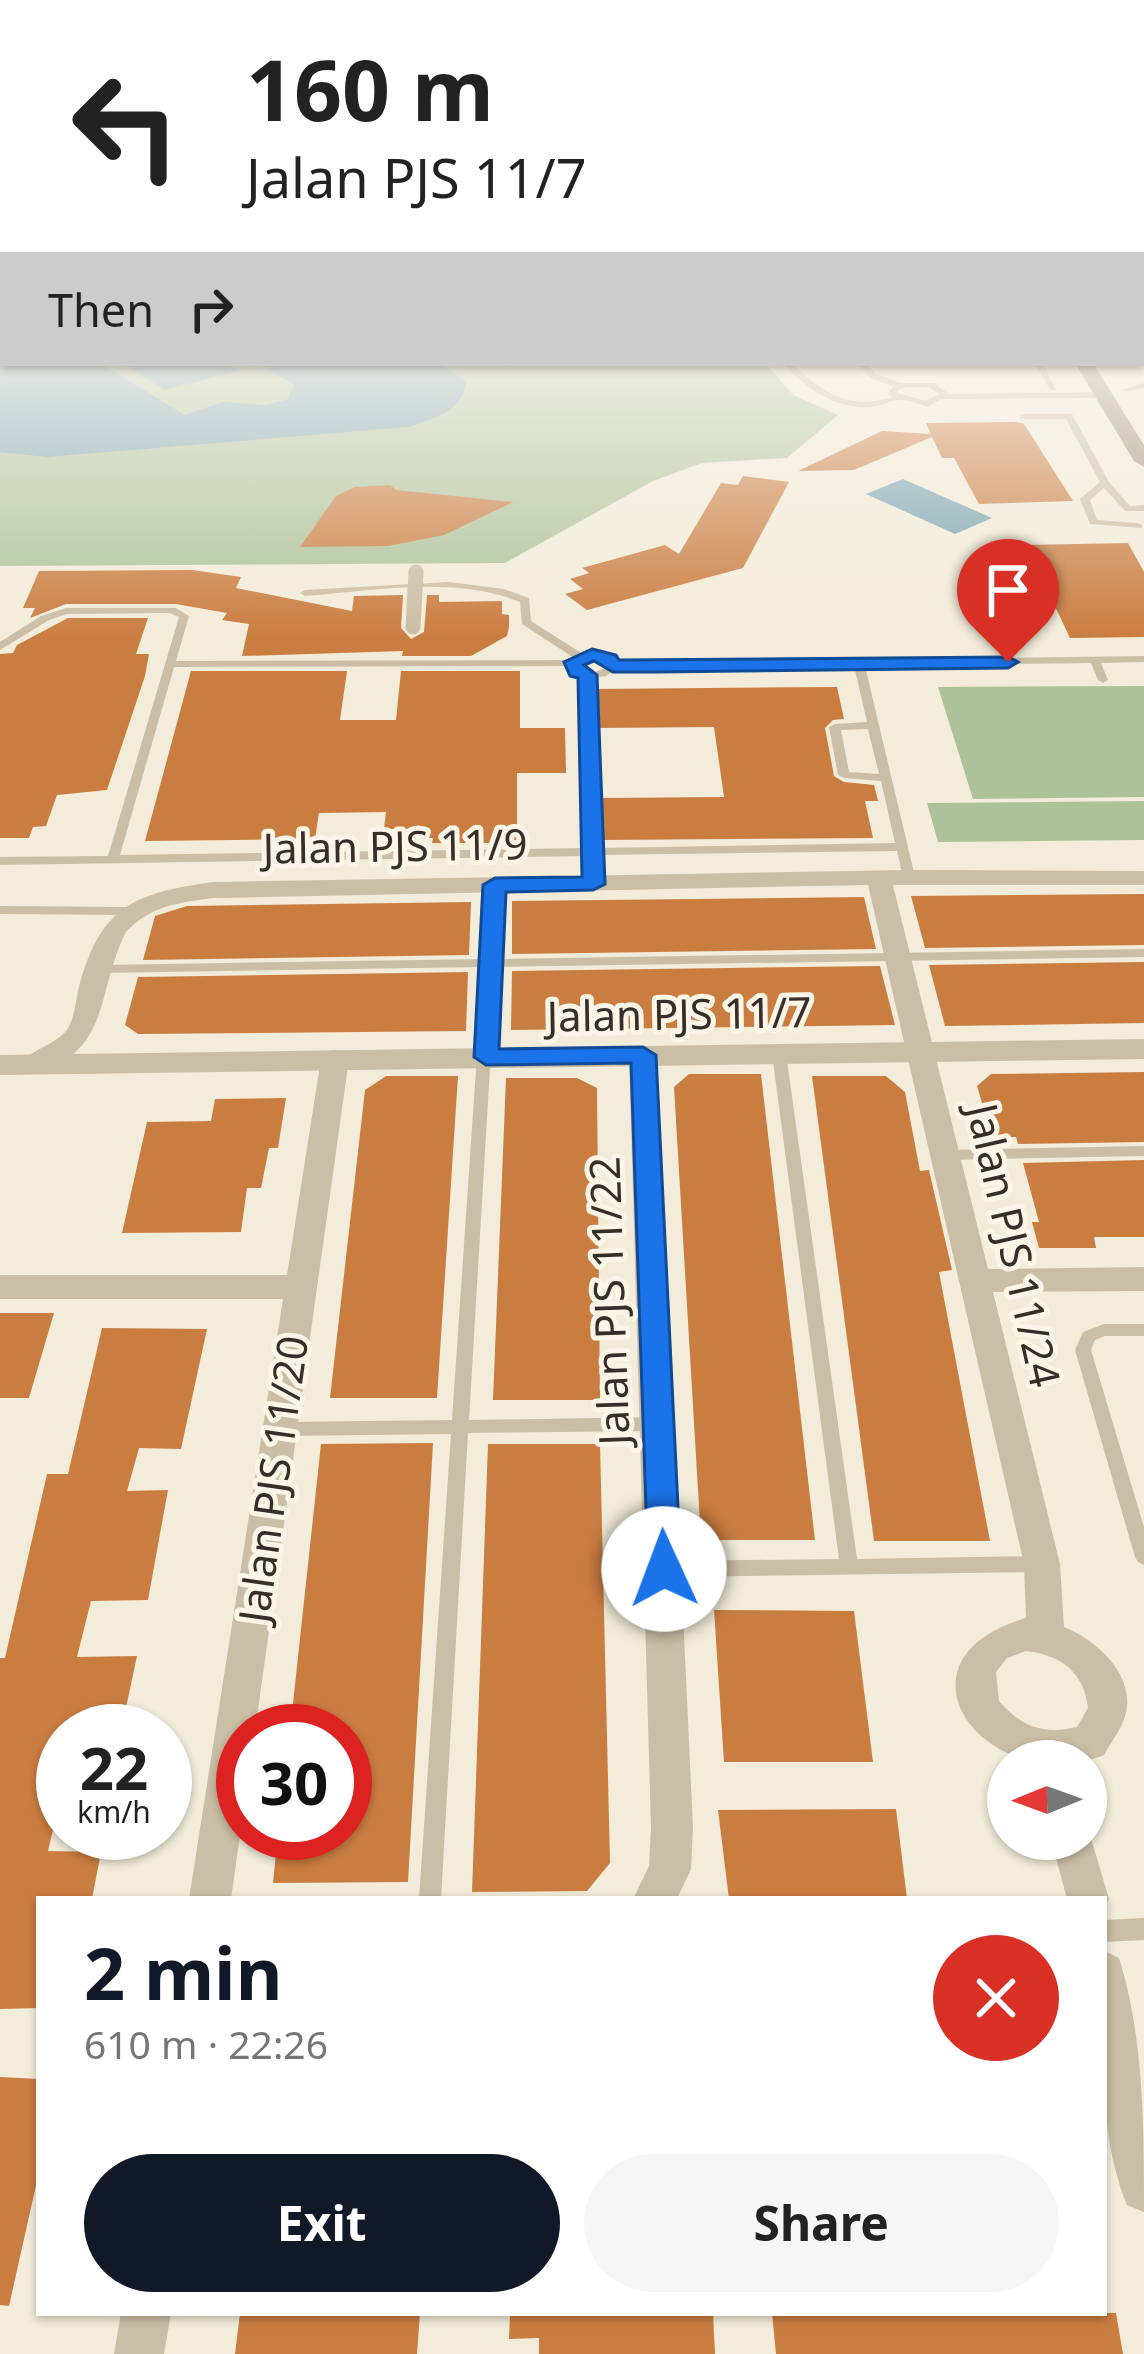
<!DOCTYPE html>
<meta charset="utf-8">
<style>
:root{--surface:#fff;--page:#f6f6f6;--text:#222;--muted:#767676;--accent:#111827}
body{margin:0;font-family:"Noto Sans",sans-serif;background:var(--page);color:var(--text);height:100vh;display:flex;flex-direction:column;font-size:45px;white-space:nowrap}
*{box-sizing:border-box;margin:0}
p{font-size:39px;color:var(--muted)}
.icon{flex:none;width:66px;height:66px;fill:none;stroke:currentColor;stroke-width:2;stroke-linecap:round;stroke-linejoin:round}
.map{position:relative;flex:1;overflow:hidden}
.panel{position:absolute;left:36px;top:1896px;width:1071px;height:420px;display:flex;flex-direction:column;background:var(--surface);border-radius:0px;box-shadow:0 3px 9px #0004}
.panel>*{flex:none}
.hud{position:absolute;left:0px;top:0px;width:1146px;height:366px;box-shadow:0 3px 9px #0004;background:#fff;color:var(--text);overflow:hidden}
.needle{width:78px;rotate:269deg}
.tools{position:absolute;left:987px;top:1740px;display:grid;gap:24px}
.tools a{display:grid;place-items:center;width:120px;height:120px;border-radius:50%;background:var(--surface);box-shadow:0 3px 9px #0004;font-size:60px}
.speed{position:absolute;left:36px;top:1704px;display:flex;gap:24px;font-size:60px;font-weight:700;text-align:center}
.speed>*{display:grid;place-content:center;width:156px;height:156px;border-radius:50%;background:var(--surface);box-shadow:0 3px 9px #0004;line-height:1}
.speed small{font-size:30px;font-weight:400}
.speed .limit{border:18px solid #d22;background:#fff;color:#111}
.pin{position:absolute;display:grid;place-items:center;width:102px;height:102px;color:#fff;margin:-123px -51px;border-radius:50% 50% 50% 0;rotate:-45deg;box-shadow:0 0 12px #0007}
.pin .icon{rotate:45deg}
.me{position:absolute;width:132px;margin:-66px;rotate:358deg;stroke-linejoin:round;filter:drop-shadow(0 0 9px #0008)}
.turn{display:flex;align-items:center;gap:42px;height:252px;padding:0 48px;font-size:54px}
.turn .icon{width:156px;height:156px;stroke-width:2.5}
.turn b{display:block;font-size:84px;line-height:102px}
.then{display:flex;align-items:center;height:114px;padding:0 48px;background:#0003;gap:24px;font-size:45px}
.round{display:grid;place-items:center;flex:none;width:126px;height:126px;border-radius:63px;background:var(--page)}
.headline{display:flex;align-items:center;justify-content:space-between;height:204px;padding:0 48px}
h1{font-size:72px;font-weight:700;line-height:90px;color:var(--accent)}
.primary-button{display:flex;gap:24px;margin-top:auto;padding:24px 48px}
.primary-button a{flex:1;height:138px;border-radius:72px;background:var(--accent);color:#fff;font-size:48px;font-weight:700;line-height:138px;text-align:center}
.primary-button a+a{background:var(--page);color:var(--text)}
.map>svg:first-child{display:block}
.green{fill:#adc29a}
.water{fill:#78a3b1}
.building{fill:#ca7d41}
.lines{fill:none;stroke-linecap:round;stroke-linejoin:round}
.service{fill:#cbbea6;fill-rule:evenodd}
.minor{fill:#cbbea6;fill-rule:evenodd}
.tertiary{fill:#cbbea6;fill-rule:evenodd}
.secondary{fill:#9f8d77;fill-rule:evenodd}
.pedestrian-bridge{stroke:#cbbea6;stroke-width:15}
.route{fill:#1a73e8;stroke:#114b97;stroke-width:3}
.labels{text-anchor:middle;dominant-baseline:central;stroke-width:10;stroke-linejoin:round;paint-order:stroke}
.street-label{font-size:42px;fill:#372f27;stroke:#faf5e7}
</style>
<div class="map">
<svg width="1144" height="2354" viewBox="0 0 1144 2354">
<rect width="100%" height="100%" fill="#f3ecda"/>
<path class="green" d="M 0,308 L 3,363 L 765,363 L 793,395 L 838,415 L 787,458 L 702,463 L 653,481 L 505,563 L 0,566 Z
M 1144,686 L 1144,797 L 973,799 L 938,687 Z
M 1144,801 L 1144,840 L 938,842 L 927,803 Z"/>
<path class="water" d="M 0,363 L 99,363 L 185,415 L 224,402 L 266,405 L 288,399 L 294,385 L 259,363 L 439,363 L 466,381 C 465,410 433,419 409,427 L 47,457 L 0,452 Z
M 123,363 L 226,363 L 239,371 L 164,390 Z
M 903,479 L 992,518 L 955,534 L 866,494 Z"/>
<path class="building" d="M 1017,422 L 1024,424 L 1073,501 L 979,504 L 954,458 L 942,458 L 932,437 L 854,470 L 798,471 L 882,431 L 931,434 L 926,423 Z
M 743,476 L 789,482 L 743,568 L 587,610 L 565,594 L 583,589 L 570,579 L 589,573 L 582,568 L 665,545 L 679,554 L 721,483 L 738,485 Z
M 390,485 L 396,490 L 513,502 L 444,535 L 388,546 L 300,547 L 336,496 L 355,487 Z
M 1128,543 L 1144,572 L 1144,637 L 1070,638 L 1026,545 Z
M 192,570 L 241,577 L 236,588 L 352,611 L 354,596 L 403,595 L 401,628 L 411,639 L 424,632 L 427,595 L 439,595 L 439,602 L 502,601 L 502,614 L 509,615 L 509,627 L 507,636 L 471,656 L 402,656 L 403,651 L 242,656 L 249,624 L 222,620 L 227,613 L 176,604 L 66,604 L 30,618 L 35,608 L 23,608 L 39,571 Z
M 68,618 L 148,618 L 136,654 L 149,654 L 145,676 L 107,790 L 57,795 L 46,826 L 33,827 L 29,838 L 0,838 L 0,654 L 13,653 L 17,645 Z
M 191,671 L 347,671 L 340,720 L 396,720 L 401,671 L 520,671 L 520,728 L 565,728 L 566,773 L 517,773 L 517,843 L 432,843 L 433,838 L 408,838 L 409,829 L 384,829 L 386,812 L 319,813 L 315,839 L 145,841 Z
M 837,687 L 844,719 L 833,720 L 825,728 L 834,776 L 844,782 L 874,785 L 878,801 L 865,801 L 873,838 L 601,840 L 599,798 L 724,797 L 714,727 L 596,728 L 594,689 Z
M 1144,894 L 1144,945 L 925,948 L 911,896 Z
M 864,897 L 876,949 L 512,954 L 512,901 Z
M 471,902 L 469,955 L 143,960 L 155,916 L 187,906 Z
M 1144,962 L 1144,1023 L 945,1026 L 929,965 Z
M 880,966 L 895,1025 L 511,1030 L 512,971 Z
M 468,972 L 466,1031 L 138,1034 L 125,1025 L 138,977 Z
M 1144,1072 L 1144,1142 L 1018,1144 L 1016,1137 L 992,1137 L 977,1086 L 991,1074 Z
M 689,1074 L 761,1074 L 815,1540 L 701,1540 L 674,1087 Z
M 386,1076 L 458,1076 L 437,1398 L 330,1398 L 365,1090 Z
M 812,1076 L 886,1076 L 905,1092 L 920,1171 L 929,1170 L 952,1270 L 939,1272 L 990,1541 L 874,1541 Z
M 506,1078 L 577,1078 L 597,1088 L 600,1400 L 493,1400 Z
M 286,1098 L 278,1148 L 269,1148 L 261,1188 L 247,1188 L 241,1232 L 122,1233 L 147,1122 L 211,1121 L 215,1099 Z
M 1144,1160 L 1144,1237 L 1094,1237 L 1096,1248 L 1039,1248 L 1032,1222 L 1039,1222 L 1023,1163 Z
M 0,1313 L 54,1313 L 29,1398 L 0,1398 Z
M 102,1328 L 207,1329 L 181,1449 L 139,1448 L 127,1491 L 168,1490 L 148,1600 L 91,1601 L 77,1657 L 137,1656 L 121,1731 L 63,1731 L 63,1788 L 48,1851 L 101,1852 L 92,1899 L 39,1899 L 39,2008 L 0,2009 L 0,1658 L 5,1658 L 47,1474 L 68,1474 Z
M 433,1443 L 408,1882 L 273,1883 L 278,1833 L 345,1833 L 345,1731 L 290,1731 L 321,1444 Z
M 488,1444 L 600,1444 L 610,1863 L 587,1891 L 472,1892 Z
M 714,1610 L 854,1611 L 873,1762 L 724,1762 Z
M 896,1809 L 907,1899 L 729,1899 L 718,1810 Z
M 0,2077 L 39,2079 L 39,2172 L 9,2306 L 0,2305 Z
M 240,2313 L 420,2313 L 417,2354 L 235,2354 Z
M 510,2313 L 713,2313 L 715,2354 L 539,2354 L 539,2338 L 509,2339 Z
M 772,2313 L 1116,2313 L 1123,2354 L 776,2354 Z"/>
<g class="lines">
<path class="service" d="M 1143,335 L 1144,335 L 1144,341 L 1143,341 Z
M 1143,347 L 1144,347 L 1144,353 L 1143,353 Z
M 782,363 L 791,363 C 823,392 848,411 892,397 L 888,394 L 893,386 L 870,378 L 858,363 L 866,363 L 876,374 L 901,383 L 934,383 L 949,394 L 1103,392 L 1107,395 L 1103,398 L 942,399 L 927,407 C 918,404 906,399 898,400 C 888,401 880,407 869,407 C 834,409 805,387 782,363 ZM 907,387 L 929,387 L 939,394 L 926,401 L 897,393 L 898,390 Z
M 1035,363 L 1043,363 L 1056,390 L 1050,390 Z
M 1144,383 L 1144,388 L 1126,392 L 1122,390 Z
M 1023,414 L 1072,414 L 1109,482 L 1130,506 L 1144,505 L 1144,511 L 1125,511 L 1104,488 L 1090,500 L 1097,520 L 1138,523 L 1143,526 L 1141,528 L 1090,524 L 1080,499 L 1100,482 L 1066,419 L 1020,419 L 1020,415 Z
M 449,582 L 504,589 L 529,598 L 531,621 L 583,654 L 613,657 L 616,663 L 1144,656 L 1144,662 L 1101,663 L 1108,680 L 1103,683 L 1098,680 L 1091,663 L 865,666 L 915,877 L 909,881 L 903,877 L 897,851 L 598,855 L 599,884 L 593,888 L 587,884 L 586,856 L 0,865 L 0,857 L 108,856 L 179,617 L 170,613 L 67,614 L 49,620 L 0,650 L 0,642 L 41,616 L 66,608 L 176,608 L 189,616 L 176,661 L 572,660 L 574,658 L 522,624 L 520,602 C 453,575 375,591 305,596 L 300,593 L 305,590 ZM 583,660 L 605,662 L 606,667 C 596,674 588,673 579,665 ZM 569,666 L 582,676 L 579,682 L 585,848 L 120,855 L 174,667 ZM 854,666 L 867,722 L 835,724 L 829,727 L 838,775 L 844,778 L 881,781 L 895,843 L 597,848 L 589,682 L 591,678 L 606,676 L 617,669 ZM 868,729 L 879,774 L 849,772 L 841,730 Z
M 495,881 L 501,885 L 497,959 L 1144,949 L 1144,957 L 496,967 L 469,1420 L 658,1417 L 664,1419 L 667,1424 L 664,1429 L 658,1431 L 468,1433 L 441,1899 L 419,1899 L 451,1434 L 282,1436 L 276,1434 L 273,1429 L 276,1424 L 282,1422 L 452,1420 L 483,967 L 99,973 L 92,969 L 99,965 L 484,959 L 489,885 Z
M 0,906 L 127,907 L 133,911 L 127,915 L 0,914 Z
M 779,1049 L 786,1054 L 857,1559 L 1039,1556 L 1045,1559 L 1048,1564 L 1045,1569 L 1039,1572 L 664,1577 L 658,1575 L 655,1569 L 658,1563 L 664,1561 L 839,1559 L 772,1054 Z
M 1144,1146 L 1144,1156 L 948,1160 L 941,1155 L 948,1150 Z
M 1104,1324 L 1144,1324 L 1144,1336 L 1105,1336 L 1095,1340 L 1091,1350 L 1144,1527 L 1144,1565 L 1138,1562 L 1135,1557 L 1075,1350 L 1083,1332 Z
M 1144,1918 L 1144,1940 L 1104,1942 L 1104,1920 Z"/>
<path class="minor" d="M 909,870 L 1144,871 L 1144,885 L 893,885 L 988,1269 L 1144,1267 L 1144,1291 L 993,1292 L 1060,1564 L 1064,1627 C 1095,1639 1135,1674 1126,1713 C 1123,1727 1111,1742 1104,1755 C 986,1800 881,1660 1026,1618 L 1024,1564 L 868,885 L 214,898 C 180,902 150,906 126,932 C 96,990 112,1052 35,1073 L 21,1064 C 32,1049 54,1045 66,1031 C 74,1022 76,999 79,987 C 101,905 135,893 214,882 ZM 1026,1651 C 1061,1655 1084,1672 1088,1708 L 1077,1727 C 1043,1735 1022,1727 999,1701 L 996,1672 L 1007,1658 Z
M 643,1046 L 657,1055 L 693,1828 L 691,1869 L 677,1899 L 633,1899 L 649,1866 L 651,1828 L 629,1055 Z
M 335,1050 L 349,1059 L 255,1731 L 243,1731 L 243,1814 L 231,1899 L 189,1899 L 283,1299 L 0,1299 L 0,1275 L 287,1275 L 321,1059 Z
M 1087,1825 L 1109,1899 L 1104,1911 L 1104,1899 L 1067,1899 L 1051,1839 L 1086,1839 Z
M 1104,1951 L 1119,1958 C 1144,2037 1144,2128 1144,2212 L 1127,2205 C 1095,2127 1104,2034 1104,1951 Z
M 121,2313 L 171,2313 L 164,2354 L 114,2354 Z"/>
<path class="tertiary" d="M 1144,1039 L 1144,1059 L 0,1075 L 0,1055 Z"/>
<path class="secondary" d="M 1075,363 L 1093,363 L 1144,445 L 1144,467 L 1134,461 Z"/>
<path class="pedestrian-bridge" d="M 413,627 L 416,572"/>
</g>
<linearGradient id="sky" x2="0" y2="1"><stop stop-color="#7badd2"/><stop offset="0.48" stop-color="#faf6ee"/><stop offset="1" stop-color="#faf6ee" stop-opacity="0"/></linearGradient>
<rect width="1144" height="638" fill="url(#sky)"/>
<path class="route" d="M 592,649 L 616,655 L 619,660 L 1008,657 L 1018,662 L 1008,668 L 656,672 L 613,672 L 594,661 L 584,665 L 597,675 L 605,884 L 593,890 L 506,892 L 499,1049 L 643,1047 L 656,1055 L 681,1569 L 676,1579 L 664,1583 L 652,1579 L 648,1569 L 631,1063 L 486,1065 L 474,1057 L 483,885 L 495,878 L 582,877 L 578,678 L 570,676 L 564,662 Z"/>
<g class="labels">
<g class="street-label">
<text transform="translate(395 845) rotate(-1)">Jalan PJS 11/9</text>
<text transform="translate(679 1013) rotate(-1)">Jalan PJS 11/7</text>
<text transform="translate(1015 1245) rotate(77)">Jalan PJS 11/24</text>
<text transform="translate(608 1301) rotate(-92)">Jalan PJS 11/22</text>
<text transform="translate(272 1479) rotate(-82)">Jalan PJS 11/20</text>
</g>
</g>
</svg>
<div class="tools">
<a><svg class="needle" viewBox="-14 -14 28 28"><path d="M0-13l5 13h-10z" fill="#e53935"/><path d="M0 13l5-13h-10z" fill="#767676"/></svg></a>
</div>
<div class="speed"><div>22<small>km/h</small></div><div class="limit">30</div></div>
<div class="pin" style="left:1008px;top:662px;background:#d93025"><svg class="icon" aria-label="arrive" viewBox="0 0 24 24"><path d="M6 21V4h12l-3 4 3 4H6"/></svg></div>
<svg class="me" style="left:664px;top:1569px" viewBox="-20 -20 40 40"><circle r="19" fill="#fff"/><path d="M0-13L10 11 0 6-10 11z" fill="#1a73e8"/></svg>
<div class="hud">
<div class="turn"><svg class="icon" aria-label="left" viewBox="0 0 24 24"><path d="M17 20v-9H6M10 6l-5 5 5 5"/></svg><div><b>160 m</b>Jalan PJS 11/7</div></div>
<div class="then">Then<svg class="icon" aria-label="right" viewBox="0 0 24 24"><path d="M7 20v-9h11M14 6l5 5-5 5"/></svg></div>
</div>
<section class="panel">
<div class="headline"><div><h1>2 min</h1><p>610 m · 22:26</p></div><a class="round" style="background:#d93025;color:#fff"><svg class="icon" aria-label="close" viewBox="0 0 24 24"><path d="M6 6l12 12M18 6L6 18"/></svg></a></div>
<div class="primary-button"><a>Exit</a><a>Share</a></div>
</section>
</div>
